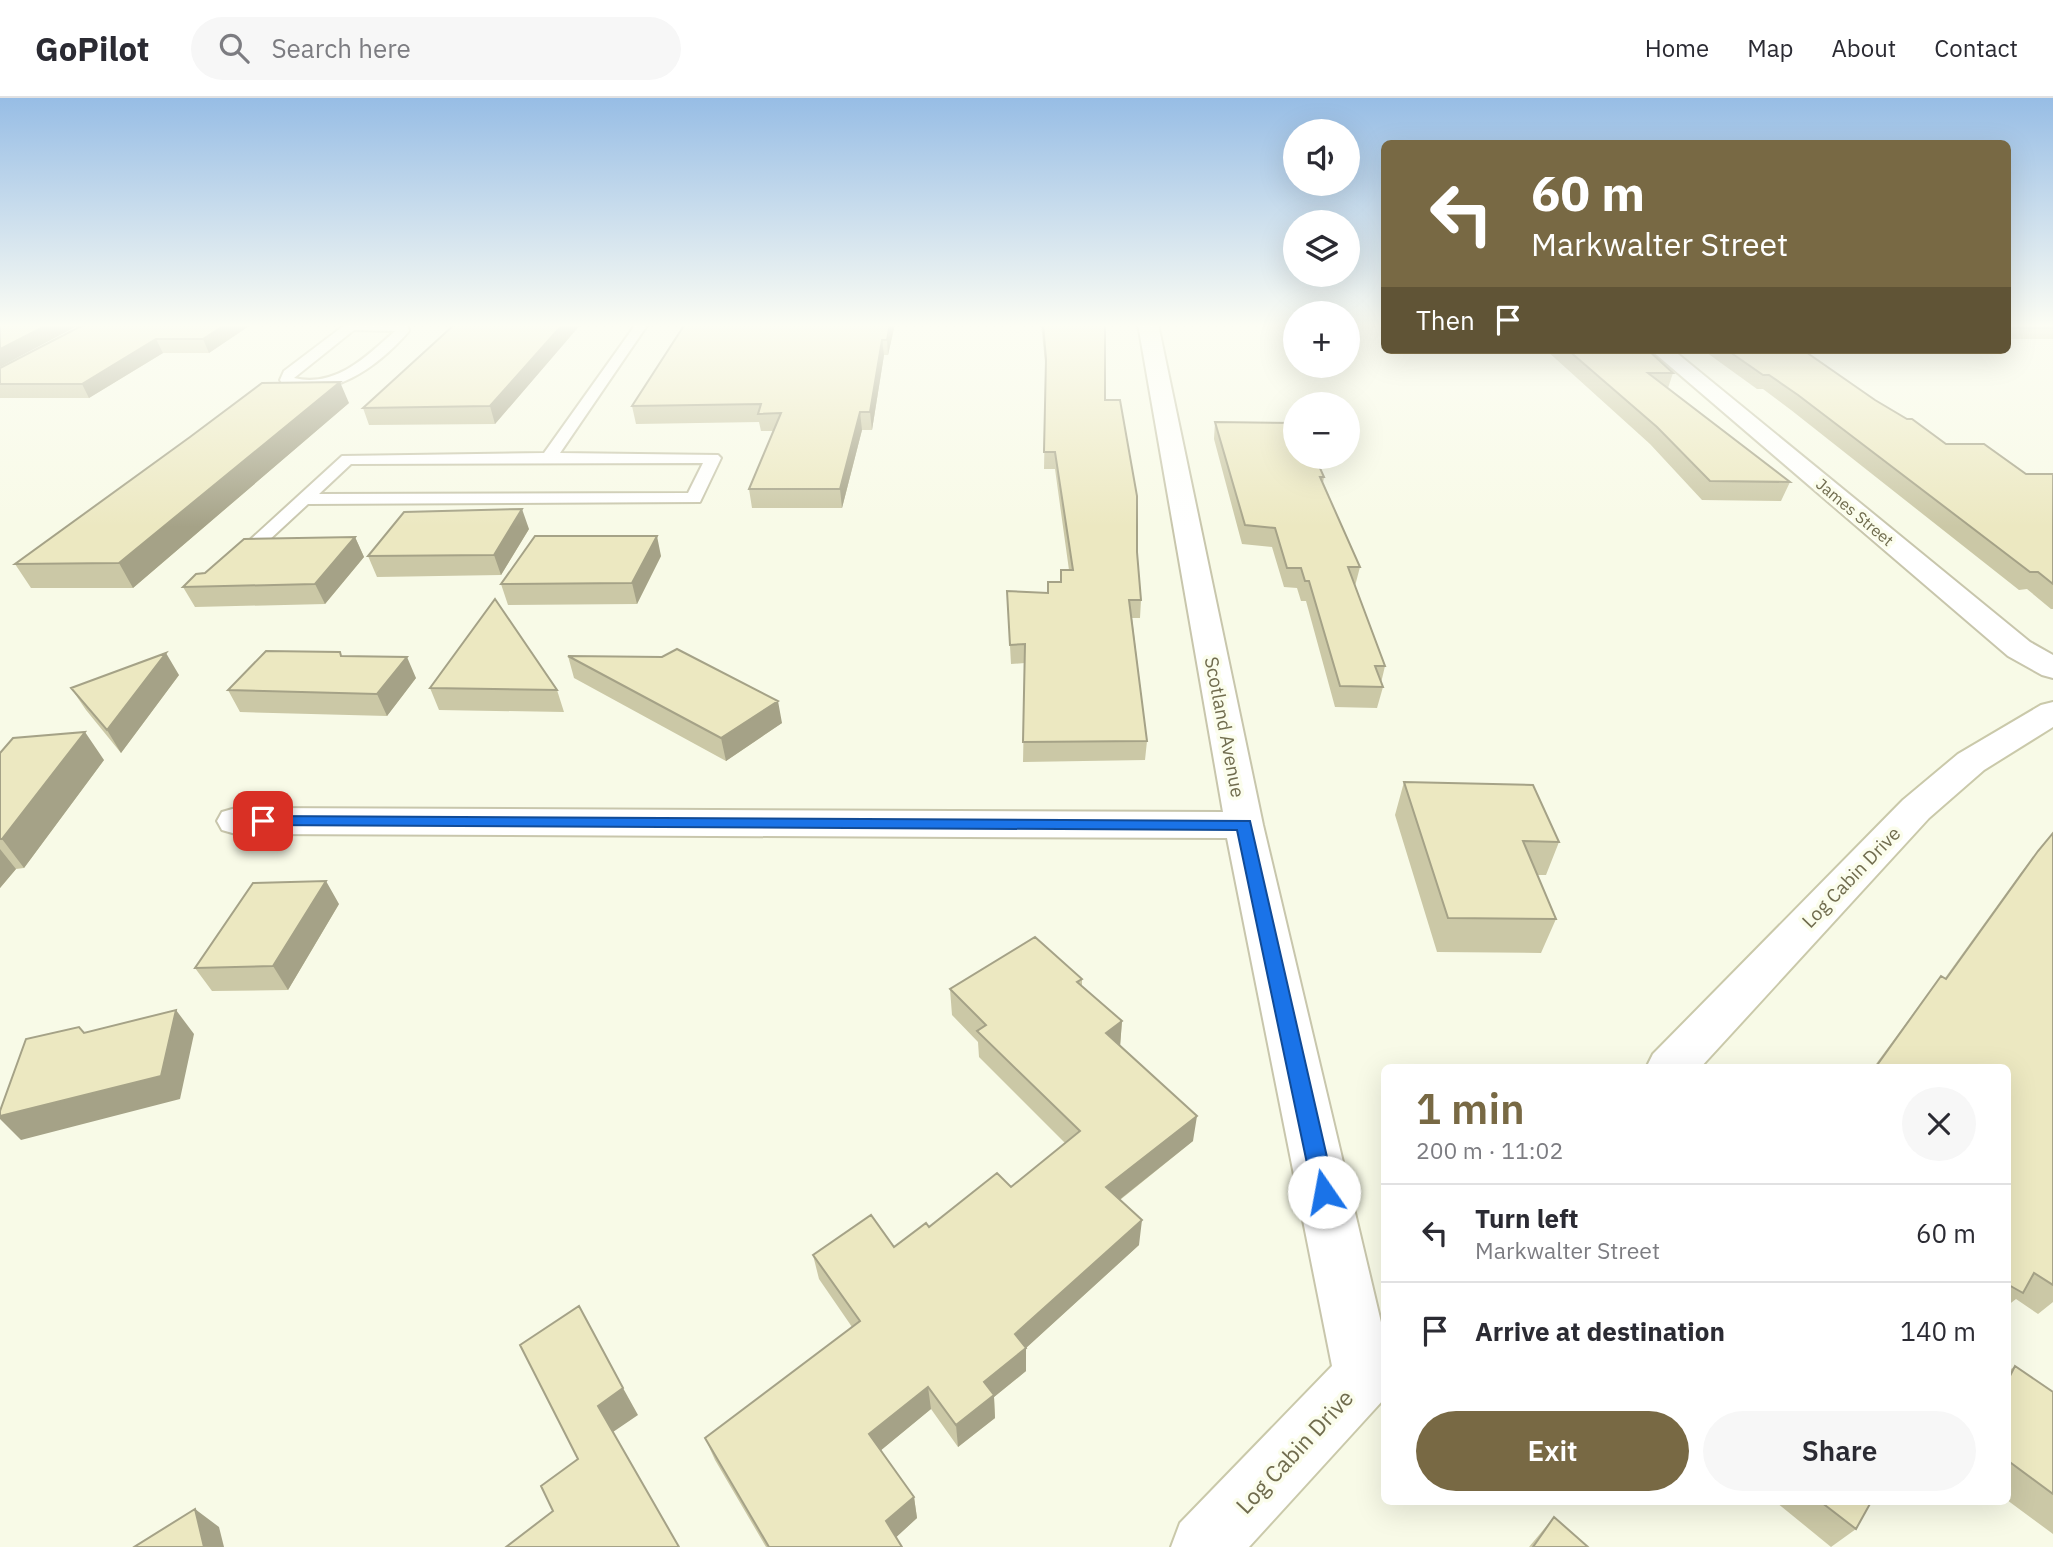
<!DOCTYPE html>
<meta charset="utf-8">
<style>
:root{--surface:#fff;--page:#f7f7f7;--text:#2b2b33;--muted:#7c7c81;--line:#e1e1e2;--accent:#786944}
body{margin:0;font-family:"IBM Plex Sans",sans-serif;background:var(--page);color:var(--text);height:100vh;display:flex;flex-direction:column;font-size:26px;white-space:nowrap}
*{box-sizing:border-box;margin:0}
p{font-size:23px;color:var(--muted)}
.icon{flex:none;width:38px;height:38px;fill:none;stroke:currentColor;stroke-width:2;stroke-linecap:round;stroke-linejoin:round}
.map{position:relative;flex:1;overflow:hidden}
.drawer{position:absolute;left:1381px;top:966px;width:630px;height:441px;display:flex;flex-direction:column;background:var(--surface);border-radius:10px;box-shadow:0 7px 28px #0002}
.drawer>*{flex:none}
.guide{position:absolute;left:1381px;top:42px;width:630px;height:214px;border-radius:10px;box-shadow:0 7px 28px #0002;background:#786944;color:#fff;overflow:hidden}
.buttons{position:absolute;left:1283px;top:21px;display:grid;gap:14px}
.buttons a{display:grid;place-items:center;width:77px;height:77px;border-radius:50%;background:var(--surface);box-shadow:0 7px 28px #0002;font-size:35px}
.pin{position:absolute;display:grid;place-items:center;width:60px;height:60px;color:#fff;margin:-30px;border-radius:14px;box-shadow:0 4px 10px #0006}
.me{position:absolute;width:77px;margin:-38px;rotate:348deg;stroke-linejoin:round;filter:drop-shadow(0 0 5px #0008)}
.turn{display:flex;align-items:center;gap:24px;height:147px;padding:0 35px;font-size:32px}
.turn .icon{width:91px;height:91px;stroke-width:2.5}
.turn b{display:block;font-size:49px;line-height:60px}
.then{display:flex;align-items:center;height:66px;padding:0 35px;background:#0003;gap:14px;font-size:26px}
.round{display:grid;place-items:center;flex:none;width:74px;height:74px;border-radius:37px;background:var(--page)}
.summary{display:flex;align-items:center;justify-content:space-between;height:119px;padding:0 35px}
h1{font-size:42px;font-weight:600;line-height:52px;color:var(--accent)}
.primary-button{display:flex;gap:14px;margin-top:auto;padding:14px 35px}
.primary-button a{flex:1;height:80px;border-radius:42px;background:var(--accent);color:#fff;font-size:28px;font-weight:600;line-height:80px;text-align:center}
.primary-button a+a{background:var(--page);color:var(--text)}
ul{padding:0;list-style:none}
li{display:flex;align-items:center;gap:21px;height:98px;padding:0 35px;border-top:2px solid var(--line)}
li div{flex:1}
li b{display:block;font-size:26px}
li em{font-style:normal}
header{display:flex;align-items:center;gap:42px;box-sizing:border-box;height:98px;padding:0 35px;background:var(--surface);border-bottom:2px solid var(--line)}
header strong{font-size:33px}
nav{display:flex;gap:38px;margin-inline-start:auto;font-size:24px}
.search{width:490px;height:63px;background:var(--page);display:flex;align-items:center;gap:18px;box-sizing:border-box;padding:0 24px;border-radius:38px;color:var(--muted);font-size:26px}
.map>svg:first-child{display:block}
.lines{fill:none;stroke-linecap:round;stroke-linejoin:round}
.lane-casing{stroke:#c8c6ac;stroke-width:4}
.street-casing{stroke:#c8c6ac;stroke-width:4}
.secondary-casing{stroke:#cac9aa;stroke-width:4}
.lane{fill:#fff;fill-rule:evenodd}
.street{fill:#fff;fill-rule:evenodd}
.secondary{fill:#fff;fill-rule:evenodd}
.wall{fill:#cbc8a6}
.shaded-wall{fill:#a5a287}
.building{fill:#ece8c1;stroke:#a5a287;stroke-width:2}
.route{fill:#1a73e8;stroke:#114b97;stroke-width:2}
.labels{text-anchor:middle;dominant-baseline:central;stroke-width:7;stroke-linejoin:round;paint-order:stroke}
.far-street-label{font-size:16px;fill:#706c4e;stroke:#fbfdec}
.street-label{font-size:19px;fill:#706c4e;stroke:#fbfdec}
.near-street-label{font-size:23px;fill:#706c4e;stroke:#fbfdec}
</style>
<header>
<strong>GoPilot</strong>
<div class="search"><svg class="icon" aria-label="search" viewBox="0 0 24 24"><circle cx="10" cy="10" r="6"/><path d="M15 15l6 6"/></svg>Search here</div>
<nav><a>Home</a><a>Map</a><a>About</a><a>Contact</a></nav>
</header>
<div class="map">
<svg width="2053" height="1449" viewBox="0 0 2053 1449">
<rect width="100%" height="100%" fill="#f8fae7"/>
<g class="lines">
<defs>
<path id="lane" d="M 346,226 L 403,226 L 407,227 L 409,233 C 380,267 329,306 282,285 L 280,282 L 284,273 ZM 354,232 L 395,233 C 367,258 336,290 294,280 Z
M 636,226 L 648,226 L 560,355 L 718,357 L 721,360 L 700,404 L 308,406 L 242,467 L 230,467 L 227,463 L 342,358 L 544,355 ZM 703,365 L 688,395 L 319,396 L 351,366 Z"/>
<path id="street" d="M 1138,226 L 1158,226 L 1263,727 L 1384,1237 L 1384,1300 L 1364,1308 L 1343,1299 L 1334,1278 L 1227,740 L 236,736 L 222,732 L 217,723 L 222,714 L 236,710 L 1223,714 Z
M 1651,252 L 1673,252 L 2030,544 L 2053,557 L 2053,580 L 2042,577 L 2008,558 Z"/>
<path id="secondary" d="M 2053,604 L 2053,629 L 1984,672 L 1929,720 L 1700,970 L 1646,970 L 1653,956 L 1903,702 L 1958,656 L 2041,607 Z
M 1384,1228 L 1384,1301 L 1249,1449 L 1171,1449 L 1180,1425 L 1363,1236 Z"/>
</defs>
<use href="#lane" class="lane-casing"/>
<use href="#street" class="street-casing"/>
<use href="#secondary" class="secondary-casing"/>
<use href="#lane" class="lane"/>
<use href="#street" class="street"/>
<use href="#secondary" class="secondary"/>
</g>
<path class="wall" d="M 85,226 L 252,226 L 209,255 L 163,255 L 89,300 L 0,300 L 0,270 Z
M 581,226 L 495,326 L 369,327 L 363,310 Z
M 685,226 L 895,226 L 888,257 L 884,257 L 872,332 L 862,332 L 842,410 L 752,410 L 749,391 L 773,333 L 761,333 L 759,324 L 636,326 L 632,308 Z
M 1041,226 L 1105,226 L 1105,302 L 1137,454 L 1141,502 L 1140,520 L 1132,520 L 1147,643 L 1145,662 L 1023,664 L 1025,565 L 1011,566 L 1007,493 L 1048,495 L 1061,484 L 1069,472 L 1055,371 L 1044,371 L 1046,274 Z
M 2007,226 L 2053,226 L 2053,241 L 2007,241 Z
M 1546,252 L 1648,252 L 1673,275 L 1668,290 L 1790,384 L 1781,403 L 1702,402 L 1650,346 Z
M 1703,252 L 1803,252 L 1875,302 L 1946,346 L 2026,376 L 2053,376 L 2053,511 L 2051,511 L 2027,491 L 2019,492 L 1791,312 L 1763,291 L 1757,291 Z
M 349,305 L 133,490 L 31,490 L 15,466 L 190,339 Z
M 1215,324 L 1324,379 L 1323,385 L 1360,469 L 1355,488 L 1385,568 L 1381,585 L 1383,589 L 1377,610 L 1335,609 L 1306,503 L 1301,503 L 1297,490 L 1284,489 L 1272,449 L 1242,446 L 1214,341 Z
M 529,431 L 501,477 L 377,479 L 368,458 Z
M 355,439 L 364,459 L 325,506 L 195,509 L 183,489 L 205,475 Z
M 661,458 L 637,506 L 508,507 L 501,486 Z
M 342,558 L 416,580 L 387,618 L 240,614 L 228,592 Z
M 568,558 L 662,559 L 782,625 L 726,663 L 574,580 Z
M 179,577 L 121,655 L 86,612 L 71,590 Z
M 430,590 L 557,592 L 564,614 L 439,612 Z
M 0,655 L 104,662 L 24,770 L 16,771 L 0,790 Z
M 1404,684 L 1559,744 L 1546,777 L 1537,777 L 1556,821 L 1541,855 L 1437,854 L 1395,717 Z
M 2053,735 L 2053,1204 L 2038,1216 L 2016,1201 L 2007,1208 L 2007,970 L 1873,970 L 1941,878 L 1945,880 L 2020,776 Z
M 339,806 L 288,892 L 212,893 L 195,870 Z
M 1082,881 L 1082,888 L 1122,923 L 1120,948 L 1193,1043 L 1120,1102 L 1139,1147 L 1026,1250 L 1026,1273 L 994,1299 L 995,1320 L 958,1349 L 931,1311 L 881,1352 L 914,1399 L 917,1420 L 896,1439 L 902,1449 L 766,1449 L 715,1362 L 705,1340 L 852,1229 L 819,1181 L 813,1157 L 894,1149 L 929,1129 L 1011,1089 L 1065,1045 L 979,959 L 978,944 L 952,917 L 950,891 Z
M 2015,1268 L 2053,1294 L 2053,1436 L 2007,1402 L 2007,1274 Z
M 1776,1404 L 1871,1404 L 1856,1431 L 1831,1449 Z
M 1554,1419 L 1588,1449 L 1529,1449 Z"/>
<path class="shaded-wall" d="M 49,226 L 81,226 L 0,269 L 0,251 Z
M 226,226 L 252,226 L 209,255 L 203,241 Z
M 563,226 L 581,226 L 495,326 L 490,308 Z
M 890,226 L 895,226 L 888,257 L 887,242 Z
M 156,241 L 163,255 L 89,300 L 82,286 Z
M 882,242 L 884,257 L 872,332 L 870,314 Z
M 340,284 L 349,305 L 133,490 L 119,465 Z
M 860,314 L 862,332 L 842,410 L 840,391 Z
M 522,411 L 529,431 L 501,477 L 494,457 Z
M 657,438 L 661,458 L 637,506 L 632,485 Z
M 355,439 L 364,459 L 325,506 L 315,486 Z
M 166,555 L 179,577 L 121,655 L 107,632 Z
M 407,559 L 416,580 L 387,618 L 377,596 Z
M 778,603 L 782,625 L 726,663 L 721,640 Z
M 85,634 L 104,662 L 24,770 L 2,741 Z
M 0,751 L 16,771 L 0,790 Z
M 326,783 L 339,806 L 288,892 L 273,868 Z
M 176,912 L 194,936 L 180,1001 L 21,1042 L 0,1021 L 0,1018 Z
M 1122,923 L 1120,949 L 1106,935 Z
M 1197,1018 L 1193,1043 L 1104,1114 L 1106,1089 Z
M 1142,1122 L 1139,1147 L 1026,1250 L 1026,1273 L 994,1299 L 995,1320 L 958,1349 L 956,1327 L 1015,1236 Z
M 928,1289 L 931,1311 L 874,1358 L 869,1336 Z
M 623,1290 L 638,1317 L 613,1334 L 598,1308 Z
M 914,1399 L 917,1420 L 891,1444 L 886,1423 Z
M 195,1411 L 219,1429 L 224,1449 L 204,1449 Z"/>
<path class="building" d="M 0,226 L 49,226 L 0,251 Z
M 85,226 L 226,226 L 203,241 L 156,241 L 82,286 L 0,286 L 0,270 Z
M 455,226 L 563,226 L 490,308 L 363,310 Z
M 685,226 L 890,226 L 887,242 L 882,242 L 870,314 L 860,314 L 840,391 L 749,391 L 781,315 L 758,316 L 761,306 L 632,308 Z
M 1043,226 L 1105,226 L 1105,302 L 1120,302 L 1137,398 L 1137,454 L 1141,502 L 1129,502 L 1147,643 L 1023,644 L 1025,546 L 1010,547 L 1007,493 L 1048,495 L 1048,484 L 1061,484 L 1061,472 L 1073,472 L 1055,354 L 1044,354 L 1046,261 Z
M 2007,226 L 2053,226 L 2053,230 L 2010,230 L 2007,228 Z
M 1568,252 L 1648,252 L 1673,275 L 1648,275 L 1790,384 L 1710,383 L 1657,329 Z
M 1727,252 L 1803,252 L 1875,302 L 1907,321 L 1912,321 L 1946,346 L 1984,346 L 2026,376 L 2053,376 L 2053,486 L 2038,474 L 2030,474 L 1798,297 L 1769,277 L 1763,277 Z
M 340,284 L 119,465 L 15,466 L 190,339 L 262,285 Z
M 1215,324 L 1295,325 L 1295,359 L 1315,359 L 1324,379 L 1320,379 L 1360,469 L 1348,469 L 1385,568 L 1375,568 L 1383,589 L 1340,588 L 1309,483 L 1305,483 L 1301,470 L 1287,470 L 1275,430 L 1245,427 Z
M 522,411 L 494,457 L 368,458 L 404,414 Z
M 535,438 L 657,438 L 632,485 L 501,486 Z
M 355,439 L 315,486 L 183,489 L 196,476 L 205,475 L 244,441 Z
M 495,501 L 557,592 L 430,590 Z
M 677,551 L 778,603 L 721,640 L 568,558 L 662,559 Z
M 266,553 L 340,554 L 341,558 L 407,559 L 377,596 L 228,592 Z
M 166,555 L 107,632 L 71,590 Z
M 85,634 L 2,741 L 0,741 L 0,655 L 13,640 Z
M 1404,684 L 1533,687 L 1559,744 L 1523,743 L 1556,821 L 1448,820 Z
M 2053,735 L 2053,1187 L 2034,1175 L 2023,1195 L 2007,1186 L 2007,970 L 1875,970 L 1941,878 L 1946,881 L 2038,753 Z
M 326,783 L 273,868 L 195,870 L 253,785 Z
M 1035,839 L 1082,881 L 1077,884 L 1122,923 L 1106,935 L 1197,1018 L 1106,1089 L 1142,1122 L 1015,1236 L 1026,1250 L 984,1284 L 994,1297 L 956,1327 L 928,1289 L 869,1336 L 914,1399 L 886,1423 L 902,1449 L 769,1449 L 705,1340 L 860,1223 L 813,1157 L 871,1117 L 894,1149 L 926,1125 L 929,1129 L 997,1075 L 1011,1089 L 1080,1033 L 977,933 L 986,927 L 950,891 Z
M 176,912 L 161,978 L 0,1018 L 0,1013 L 26,941 L 79,929 L 84,935 Z
M 579,1208 L 623,1290 L 598,1308 L 679,1449 L 506,1449 L 553,1413 L 541,1388 L 578,1361 L 520,1247 Z
M 2015,1268 L 2053,1294 L 2053,1396 L 2007,1362 L 2007,1279 L 2009,1280 Z
M 1821,1404 L 1871,1404 L 1856,1431 Z
M 195,1411 L 204,1449 L 134,1449 Z
M 1554,1419 L 1588,1449 L 1533,1449 Z"/>
<linearGradient id="sky" x2="0" y2="1"><stop stop-color="#97bde5"/><stop offset="0.53" stop-color="#fcfdf4"/><stop offset="1" stop-color="#fcfdf4" stop-opacity="0"/></linearGradient>
<rect width="2053" height="429" fill="url(#sky)"/>
<path class="route" d="M 263,718 L 1250,723 L 1335,1094 L 1332,1101 L 1324,1104 L 1316,1101 L 1313,1094 L 1237,732 L 257,727 L 257,720 Z"/>
<g class="labels">
<g class="far-street-label">
<text transform="translate(1855 414) rotate(40)">James Street</text>
</g>
<g class="street-label">
<text transform="translate(1225 629) rotate(79)">Scotland Avenue</text>
<text transform="translate(1851 779) rotate(-46)">Log Cabin Drive</text>
</g>
<g class="near-street-label">
<text transform="translate(1294 1353) rotate(-47)">Log Cabin Drive</text>
</g>
</g>
</svg>
<div class="buttons">
<a><svg class="icon" aria-label="sound" viewBox="0 0 24 24"><path d="M4 9h4l5-4v14l-5-4H4zM17 9q2 3 0 6"/></svg></a>
<a><svg class="icon" aria-label="layers" viewBox="0 0 24 24"><path d="M12 4l9 5-9 5-9-5zM3 14l9 5 9-5"/></svg></a>
<a>+</a>
<a>−</a>
</div>
<div class="pin" style="left:263px;top:723px;background:#d93025"><svg class="icon" aria-label="arrive" viewBox="0 0 24 24"><path d="M6 21V4h12l-3 4 3 4H6"/></svg></div>
<svg class="me" style="left:1324px;top:1094px" viewBox="-20 -20 40 40"><circle r="19" fill="#fff"/><path d="M0-13L10 11 0 6-10 11z" fill="#1a73e8"/></svg>
<div class="guide">
<div class="turn"><svg class="icon" aria-label="left" viewBox="0 0 24 24"><path d="M17 20v-9H6M10 6l-5 5 5 5"/></svg><div><b>60 m</b>Markwalter Street</div></div>
<div class="then">Then<svg class="icon" aria-label="arrive" viewBox="0 0 24 24"><path d="M6 21V4h12l-3 4 3 4H6"/></svg></div>
</div>
<section class="drawer">
<div class="summary"><div><h1>1 min</h1><p>200 m · 11:02</p></div><a class="round"><svg class="icon" aria-label="close" viewBox="0 0 24 24"><path d="M6 6l12 12M18 6L6 18"/></svg></a></div>
<ul>
<li><svg class="icon" aria-label="left" viewBox="0 0 24 24"><path d="M17 20v-9H6M10 6l-5 5 5 5"/></svg><div><b>Turn left</b><p>Markwalter Street</p></div><em>60 m</em></li>
<li><svg class="icon" aria-label="arrive" viewBox="0 0 24 24"><path d="M6 21V4h12l-3 4 3 4H6"/></svg><div><b>Arrive at destination</b></div><em>140 m</em></li>
</ul>
<div class="primary-button"><a>Exit</a><a>Share</a></div>
</section>
</div>
